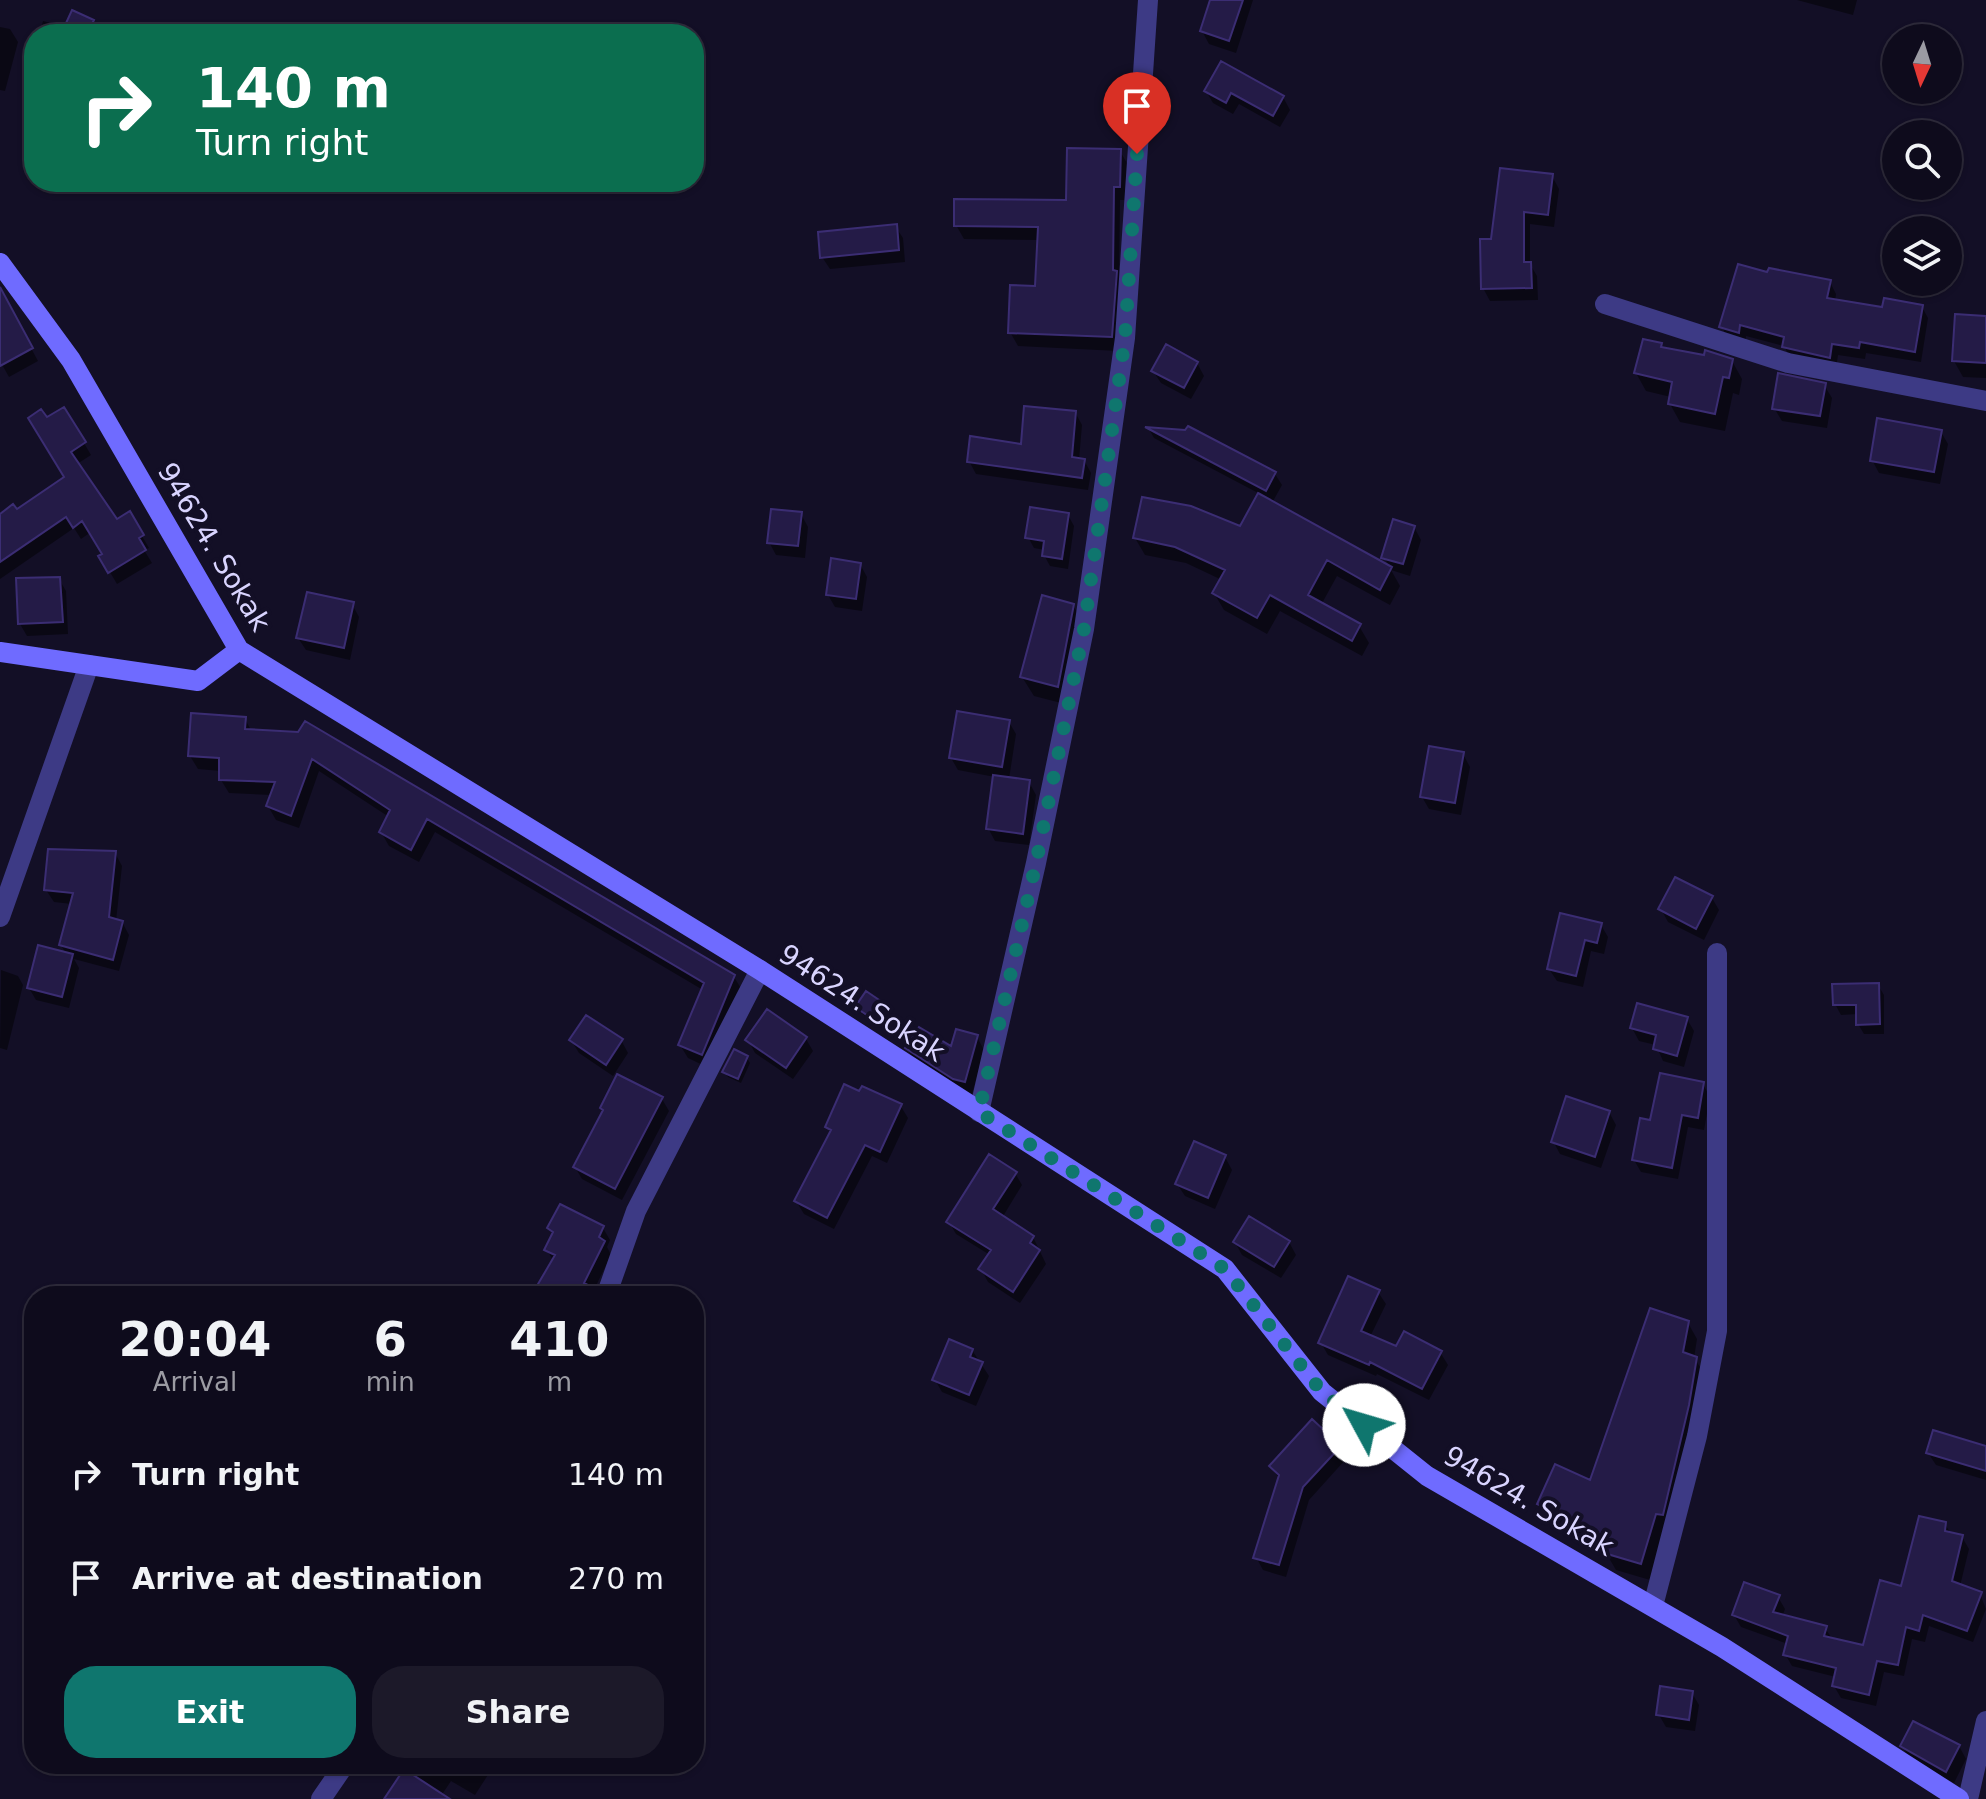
<!DOCTYPE html>
<style>
:root{--surface:#0e0b1c;--page:#1c1929;--text:#f1f3f6;--muted:#9b9ba3;--line:#2e2b3b;--accent:#0f766e}
body{margin:0;font-family:"DejaVu Sans",sans-serif;background:var(--page);color:var(--text);height:100vh;display:flex;flex-direction:column;font-size:30px;white-space:nowrap}
*{box-sizing:border-box;margin:0}
p{font-size:26px;color:var(--muted)}
.icon{flex:none;width:44px;height:44px;fill:none;stroke:currentColor;stroke-width:2;stroke-linecap:round;stroke-linejoin:round}
.map{position:relative;flex:1;overflow:hidden}
.details{position:absolute;left:24px;top:1286px;width:680px;height:488px;display:flex;flex-direction:column;background:var(--surface);border-radius:32px;box-shadow:0 2px 6px #0004,0 0 0 2px var(--line)}
.details>*{flex:none}
.hud{position:absolute;left:24px;top:24px;width:680px;height:168px;border-radius:32px;box-shadow:0 2px 6px #0004,0 0 0 2px var(--line);background:#0b6e4f;color:#fff;overflow:hidden}
.needle{width:52px;rotate:184deg}
.controls{position:absolute;left:1882px;top:24px;display:grid;gap:16px}
.controls a{display:grid;place-items:center;width:80px;height:80px;border-radius:50%;background:var(--surface);box-shadow:0 2px 6px #0004,0 0 0 2px var(--line);font-size:40px}
.pin{position:absolute;display:grid;place-items:center;width:68px;height:68px;color:#fff;margin:-82px -34px;border-radius:50% 50% 50% 0;rotate:-45deg;box-shadow:0 0 8px #0007}
.pin .icon{rotate:45deg}
.me{position:absolute;width:88px;margin:-44px;rotate:309deg;stroke-linejoin:round;filter:drop-shadow(0 0 6px #0008)}
.turn{display:flex;align-items:center;gap:28px;height:168px;padding:0 40px;font-size:36px}
.turn .icon{width:104px;height:104px;stroke-width:2.5}
.turn b{display:block;font-size:56px;line-height:68px}
.eta{display:flex;justify-content:space-evenly;align-items:center;height:136px;text-align:center}
.eta b{font-size:48px;font-weight:700;line-height:56px}
.button{display:flex;gap:16px;margin-top:auto;padding:16px 40px}
.button a{flex:1;height:92px;border-radius:32px;background:var(--accent);color:#fff;font-size:32px;font-weight:700;line-height:92px;text-align:center}
.button a+a{background:var(--page);color:var(--text)}
ul{padding:0;list-style:none}
li{display:flex;align-items:center;gap:24px;height:104px;padding:0 40px}
li div{flex:1}
li b{display:block;font-size:30px}
li em{font-style:normal}
.map>svg:first-child{display:block}
.shadow{fill:#0007}
.building{fill:#241b47;stroke:#3b2d73;stroke-width:2}
.lines{fill:none;stroke-linecap:round;stroke-linejoin:round}
.street{stroke:#3d3a85;stroke-width:20}
.secondary{stroke:#6f6bff;stroke-width:20}
.route{stroke:#0f766e;stroke-width:14;stroke-dasharray:0 25.2}
.labels{text-anchor:middle;dominant-baseline:central;stroke-width:8;stroke-linejoin:round;paint-order:stroke}
.street-label{font-size:28px;fill:#d9d4ff;stroke:#130f26}
</style>
<div class="map">
<svg width="1986" height="1799" viewBox="0 0 1986 1799">
<rect width="100%" height="100%" fill="#130f26"/>
<path class="shadow" d="M 1211,0 L 1253,0 L 1236,53 L 1209,44 L 1202,31 Z
M 1797,0 L 1857,0 L 1853,15 Z
M 43,21 L 66,27 L 92,21 L 100,34 L 44,34 L 41,28 Z
M 0,27 L 10,29 L 18,42 L 5,91 L 0,90 Z
M 1206,91 L 1283,97 L 1290,110 L 1280,127 L 1239,104 L 1233,114 L 1213,103 Z
M 34,122 L 34,168 L 24,153 Z
M 1120,151 L 1128,165 L 1127,200 L 1120,200 L 1118,351 L 1018,346 L 1010,332 L 1037,288 L 1039,240 L 964,239 L 956,225 L 1068,202 Z
M 1552,176 L 1559,189 L 1554,227 L 1530,224 L 1530,264 L 1537,276 L 1538,300 L 1490,301 L 1483,288 L 1492,241 Z
M 895,226 L 903,238 L 905,262 L 830,269 L 822,257 Z
M 1768,274 L 1830,282 L 1836,294 L 1835,302 L 1884,310 L 1922,307 L 1928,318 L 1921,362 L 1866,353 L 1865,359 L 1838,355 L 1836,369 L 1791,359 L 1784,346 L 1746,336 L 1745,344 L 1728,339 L 1722,327 Z
M 11,311 L 38,361 L 9,377 L 0,361 L 0,316 Z
M 1986,317 L 1986,378 L 1963,377 L 1954,361 Z
M 1661,345 L 1664,350 L 1732,361 L 1742,379 L 1739,395 L 1733,393 L 1725,431 L 1680,422 L 1670,404 L 1671,397 L 1646,391 L 1636,373 Z
M 1197,363 L 1204,376 L 1191,399 L 1161,383 L 1153,371 Z
M 1824,385 L 1832,398 L 1827,428 L 1782,421 L 1774,408 Z
M 64,409 L 91,455 L 77,464 L 117,521 L 129,514 L 149,548 L 144,550 L 152,563 L 117,584 L 101,557 L 105,555 L 91,532 L 81,539 L 74,528 L 0,579 L 0,514 L 16,512 L 67,477 L 46,420 Z
M 1075,412 L 1082,425 L 1079,460 L 1084,460 L 1091,473 L 1088,490 L 976,474 L 969,461 L 1022,446 Z
M 1189,428 L 1275,474 L 1282,485 L 1272,503 L 1390,568 L 1384,557 L 1414,527 L 1421,540 L 1410,576 L 1391,570 L 1400,586 L 1390,605 L 1337,576 L 1321,605 L 1359,626 L 1369,643 L 1362,656 L 1280,611 L 1267,634 L 1224,610 L 1214,593 L 1222,580 L 1186,563 L 1145,555 L 1135,538 L 1241,528 L 1260,494 L 1154,438 L 1149,429 L 1186,433 Z
M 1941,432 L 1948,444 L 1940,484 L 1879,473 L 1872,460 Z
M 801,514 L 808,527 L 805,558 L 776,555 L 769,542 Z
M 1068,515 L 1074,526 L 1068,569 L 1050,566 L 1044,555 L 1045,550 L 1034,548 L 1028,537 Z
M 860,564 L 867,577 L 862,611 L 835,607 L 828,595 Z
M 59,579 L 66,591 L 68,634 L 27,636 L 20,624 Z
M 352,604 L 359,617 L 350,660 L 306,650 L 298,638 Z
M 1073,605 L 1084,625 L 1069,705 L 1034,696 L 1022,677 Z
M 245,719 L 252,732 L 299,734 L 734,977 L 742,990 L 709,1068 L 688,1058 L 680,1045 L 703,990 L 435,832 L 419,862 L 389,846 L 381,832 L 389,817 L 319,771 L 299,828 L 276,820 L 268,806 L 272,795 L 229,793 L 221,780 L 221,771 L 198,769 L 190,756 Z
M 1009,722 L 1016,734 L 1009,779 L 1029,782 L 1036,795 L 1029,845 L 995,841 L 988,828 L 995,777 L 958,770 L 951,758 Z
M 1463,754 L 1470,767 L 1461,815 L 1429,809 L 1422,797 Z
M 115,853 L 122,866 L 116,921 L 122,922 L 129,935 L 119,971 L 74,959 L 79,968 L 69,1008 L 36,1000 L 29,988 L 66,954 L 61,945 L 72,904 L 54,902 L 46,890 Z
M 1712,898 L 1719,910 L 1704,940 L 1668,922 L 1661,909 Z
M 1601,925 L 1608,937 L 1604,954 L 1591,951 L 1583,987 L 1557,981 L 1549,969 Z
M 1,970 L 18,976 L 23,985 L 7,1050 L 0,1048 Z
M 1878,985 L 1884,995 L 1884,1034 L 1864,1034 L 1858,1024 L 1858,1014 L 1841,1015 L 1835,1004 Z
M 884,1006 L 887,1011 L 878,1024 L 861,1013 L 858,1007 Z
M 1687,1019 L 1694,1031 L 1684,1067 L 1663,1061 L 1656,1045 L 1639,1041 L 1632,1028 Z
M 977,1037 L 984,1050 L 972,1094 L 962,1091 L 914,1060 L 907,1048 L 952,1050 Z
M 806,1039 L 813,1051 L 793,1079 L 755,1053 L 748,1040 Z
M 571,1040 L 621,1040 L 628,1053 L 613,1076 L 579,1053 Z
M 747,1058 L 750,1063 L 741,1083 L 728,1077 L 724,1072 Z
M 1703,1084 L 1710,1097 L 1704,1130 L 1688,1127 L 1678,1179 L 1641,1172 L 1634,1160 L 1651,1122 Z
M 662,1099 L 669,1111 L 622,1200 L 582,1179 L 575,1167 Z
M 900,1105 L 908,1118 L 887,1163 L 872,1156 L 834,1229 L 804,1214 L 796,1201 L 831,1133 L 827,1127 Z
M 1609,1112 L 1616,1125 L 1601,1168 L 1560,1154 L 1553,1141 Z
M 1225,1157 L 1232,1170 L 1215,1209 L 1185,1196 L 1177,1184 Z
M 1015,1173 L 1022,1185 L 1002,1218 L 1033,1237 L 1046,1264 L 1020,1303 L 988,1282 L 981,1269 L 990,1255 L 956,1234 L 949,1222 Z
M 550,1228 L 603,1228 L 610,1240 L 607,1247 L 611,1255 L 591,1296 L 534,1296 L 554,1262 L 547,1250 L 554,1236 Z
M 1235,1242 L 1289,1242 L 1296,1255 L 1281,1278 L 1242,1255 Z
M 1378,1292 L 1386,1304 L 1370,1337 L 1397,1349 L 1440,1352 L 1448,1365 L 1429,1400 L 1377,1374 L 1376,1376 L 1328,1355 L 1321,1343 Z
M 1688,1323 L 1697,1339 L 1694,1358 L 1706,1376 L 1650,1580 L 1616,1570 L 1606,1553 L 1608,1548 L 1549,1521 L 1539,1504 L 1591,1483 Z
M 972,1350 L 989,1376 L 976,1406 L 942,1392 L 935,1380 Z
M 1339,1447 L 1346,1459 L 1309,1500 L 1286,1577 L 1263,1570 L 1256,1557 L 1279,1479 L 1272,1466 Z
M 1986,1448 L 1986,1480 L 1936,1465 L 1928,1453 Z
M 1945,1524 L 1951,1534 L 1962,1537 L 1969,1549 L 1960,1586 L 1980,1594 L 1986,1609 L 1973,1642 L 1929,1626 L 1925,1642 L 1912,1639 L 1904,1676 L 1884,1672 L 1876,1706 L 1841,1698 L 1834,1686 L 1836,1677 L 1792,1666 L 1785,1654 L 1788,1644 L 1741,1627 L 1734,1615 L 1778,1597 L 1785,1609 L 1782,1617 L 1825,1628 L 1833,1640 L 1864,1648 Z
M 1692,1693 L 1699,1705 L 1695,1731 L 1666,1727 L 1659,1715 Z
M 1902,1746 L 1959,1746 L 1966,1759 L 1954,1783 L 1909,1758 Z
M 410,1764 L 495,1764 L 475,1795 L 451,1781 L 439,1799 L 387,1799 Z"/>
<path class="building" d="M 1210,0 L 1243,0 L 1229,41 L 1200,31 Z
M 72,10 L 94,20 L 87,34 L 61,34 Z
M 1221,61 L 1284,96 L 1273,116 L 1231,93 L 1226,103 L 1204,91 Z
M 1067,148 L 1121,149 L 1120,187 L 1114,187 L 1113,270 L 1117,271 L 1112,337 L 1008,333 L 1010,285 L 1035,286 L 1038,227 L 954,226 L 954,199 L 1066,200 Z
M 1500,168 L 1553,174 L 1548,215 L 1524,212 L 1524,262 L 1531,262 L 1532,288 L 1481,289 L 1480,239 L 1491,239 Z
M 897,224 L 899,250 L 820,258 L 818,232 Z
M 1738,264 L 1767,272 L 1769,268 L 1831,280 L 1827,298 L 1882,307 L 1884,298 L 1923,305 L 1915,352 L 1860,342 L 1859,348 L 1832,344 L 1830,358 L 1782,347 L 1784,337 L 1740,325 L 1739,333 L 1719,327 Z
M 0,287 L 33,348 L 0,366 Z
M 1955,314 L 1986,316 L 1986,363 L 1952,361 Z
M 1643,339 L 1662,343 L 1661,347 L 1704,355 L 1705,350 L 1733,359 L 1729,378 L 1723,377 L 1715,414 L 1668,404 L 1672,382 L 1634,373 Z
M 1166,344 L 1198,362 L 1184,388 L 1151,371 Z
M 1778,373 L 1826,383 L 1820,416 L 1772,409 Z
M 1024,406 L 1076,411 L 1072,457 L 1085,459 L 1082,478 L 967,462 L 970,436 L 1021,444 Z
M 64,407 L 86,442 L 71,452 L 117,519 L 130,511 L 144,535 L 139,538 L 146,550 L 108,573 L 98,556 L 102,554 L 82,521 L 73,528 L 66,517 L 0,562 L 0,514 L 13,504 L 17,509 L 64,477 L 28,418 L 41,409 L 47,417 Z
M 1877,418 L 1942,430 L 1934,472 L 1870,461 Z
M 1188,426 L 1276,472 L 1266,491 L 1145,427 L 1185,430 Z
M 1258,493 L 1392,567 L 1380,590 L 1327,560 L 1308,595 L 1361,624 L 1352,641 L 1270,595 L 1257,618 L 1212,593 L 1225,570 L 1175,547 L 1133,538 L 1142,497 L 1191,506 L 1240,526 Z
M 1030,507 L 1069,513 L 1062,559 L 1042,556 L 1044,541 L 1025,538 Z
M 771,509 L 802,512 L 798,546 L 767,543 Z
M 1393,519 L 1415,526 L 1403,564 L 1381,558 Z
M 831,558 L 861,563 L 856,599 L 826,595 Z
M 60,577 L 63,622 L 18,624 L 16,578 Z
M 307,592 L 354,602 L 344,648 L 296,638 Z
M 1042,595 L 1074,604 L 1058,687 L 1020,677 Z
M 957,711 L 1010,720 L 1002,767 L 949,758 Z
M 191,713 L 246,717 L 245,729 L 298,732 L 305,721 L 735,975 L 702,1055 L 678,1045 L 704,983 L 427,819 L 411,850 L 379,832 L 390,810 L 312,759 L 291,816 L 266,806 L 275,782 L 219,780 L 219,758 L 188,756 Z
M 1429,746 L 1464,752 L 1455,803 L 1420,797 Z
M 993,775 L 1030,780 L 1023,834 L 986,829 Z
M 48,849 L 116,851 L 109,917 L 123,921 L 113,960 L 59,945 L 73,893 L 44,890 Z
M 1675,877 L 1713,896 L 1696,929 L 1658,909 Z
M 1560,913 L 1602,923 L 1597,943 L 1585,940 L 1576,976 L 1547,969 Z
M 38,945 L 73,954 L 62,997 L 27,988 Z
M 1879,983 L 1880,1024 L 1856,1025 L 1856,1005 L 1833,1005 L 1832,984 Z
M 866,991 L 885,1004 L 874,1020 L 855,1007 Z
M 1637,1003 L 1688,1017 L 1677,1056 L 1653,1049 L 1656,1035 L 1630,1028 Z
M 767,1009 L 807,1037 L 786,1068 L 745,1040 Z
M 586,1015 L 623,1039 L 606,1065 L 569,1040 Z
M 919,1027 L 951,1046 L 956,1029 L 978,1035 L 965,1082 L 953,1079 L 905,1048 Z
M 734,1049 L 748,1056 L 738,1079 L 722,1072 Z
M 1660,1073 L 1704,1082 L 1698,1118 L 1682,1115 L 1672,1168 L 1632,1160 L 1640,1118 L 1650,1120 Z
M 617,1074 L 663,1097 L 615,1189 L 573,1167 L 603,1110 L 600,1108 Z
M 844,1084 L 859,1091 L 862,1086 L 902,1104 L 880,1152 L 865,1145 L 827,1218 L 794,1201 L 831,1130 L 825,1127 Z
M 1566,1096 L 1610,1111 L 1595,1157 L 1551,1142 Z
M 1194,1141 L 1226,1155 L 1208,1198 L 1175,1184 Z
M 989,1154 L 1017,1172 L 993,1209 L 1034,1236 L 1030,1243 L 1040,1250 L 1013,1292 L 978,1269 L 991,1250 L 946,1222 Z
M 560,1204 L 604,1226 L 599,1237 L 605,1241 L 584,1283 L 595,1289 L 593,1296 L 531,1296 L 555,1255 L 544,1250 L 553,1232 L 547,1228 Z
M 1249,1216 L 1290,1241 L 1274,1267 L 1233,1242 Z
M 1348,1276 L 1380,1290 L 1361,1331 L 1396,1346 L 1404,1331 L 1442,1351 L 1422,1389 L 1370,1362 L 1369,1365 L 1318,1343 Z
M 1650,1308 L 1689,1321 L 1683,1352 L 1697,1357 L 1689,1405 L 1663,1515 L 1656,1514 L 1641,1564 L 1604,1553 L 1609,1538 L 1537,1504 L 1555,1464 L 1590,1480 Z
M 949,1339 L 973,1349 L 970,1357 L 983,1362 L 969,1395 L 932,1380 Z
M 1312,1419 L 1341,1446 L 1303,1487 L 1279,1565 L 1253,1558 L 1279,1475 L 1269,1466 Z
M 1933,1430 L 1986,1446 L 1986,1471 L 1926,1453 Z
M 1919,1516 L 1946,1522 L 1945,1531 L 1963,1535 L 1952,1581 L 1982,1592 L 1967,1631 L 1923,1615 L 1919,1631 L 1906,1627 L 1898,1665 L 1877,1661 L 1869,1695 L 1832,1686 L 1836,1668 L 1783,1655 L 1788,1636 L 1732,1615 L 1744,1582 L 1780,1595 L 1773,1612 L 1827,1626 L 1824,1636 L 1863,1645 L 1880,1580 L 1901,1586 Z
M 1660,1686 L 1693,1691 L 1689,1720 L 1656,1715 Z
M 1913,1721 L 1960,1745 L 1946,1772 L 1900,1746 Z
M 404,1769 L 450,1799 L 384,1799 Z"/>
<g class="lines">
<path class="street" d="M 1605,304 L 1788,363 L 1986,401
M 0,917 L 89,665
M 979,1112 L 1036,863 L 1084,629 L 1125,338 L 1148,0
M 606,1296 L 636,1211 L 760,970
M 1653,1606 L 1697,1436 L 1717,1331 L 1717,953
M 321,1799 L 345,1764
M 1968,1799 L 1986,1721"/>
<path class="secondary" d="M 0,263 L 71,360 L 239,650 L 760,970 L 1225,1269 L 1322,1392 L 1427,1476 L 1722,1647 L 1959,1799
M 0,652 L 198,681 L 239,650"/>
</g>
<g class="lines">
<path class="route" d="M 1137,154 L 1125,338 L 1084,629 L 1036,863 L 979,1112 L 1225,1269 L 1322,1392 L 1364,1425"/>
</g>
<g class="labels">
<g class="street-label">
<text transform="translate(214 547) rotate(59)">94624. Sokak</text>
<text transform="translate(862 1003) rotate(33)">94624. Sokak</text>
<text transform="translate(1529 1501) rotate(30)">94624. Sokak</text>
</g>
</g>
</svg>
<div class="controls">
<a><svg class="needle" viewBox="-14 -14 28 28"><path d="M0-13l5 13h-10z" fill="#e53935"/><path d="M0 13l5-13h-10z" fill="#9b9ba3"/></svg></a>
<a><svg class="icon" aria-label="search" viewBox="0 0 24 24"><circle cx="10" cy="10" r="6"/><path d="M15 15l6 6"/></svg></a>
<a><svg class="icon" aria-label="layers" viewBox="0 0 24 24"><path d="M12 4l9 5-9 5-9-5zM3 14l9 5 9-5"/></svg></a>
</div>
<div class="pin" style="left:1137px;top:154px;background:#d93025"><svg class="icon" aria-label="arrive" viewBox="0 0 24 24"><path d="M6 21V4h12l-3 4 3 4H6"/></svg></div>
<svg class="me" style="left:1364px;top:1425px" viewBox="-20 -20 40 40"><circle r="19" fill="#fff"/><path d="M0-13L10 11 0 6-10 11z" fill="#0f766e"/></svg>
<div class="hud">
<div class="turn"><svg class="icon" aria-label="right" viewBox="0 0 24 24"><path d="M7 20v-9h11M14 6l5 5-5 5"/></svg><div><b>140 m</b>Turn right</div></div>
</div>
<section class="details">
<div class="eta">
<div><b>20:04</b><p>Arrival</p></div>
<div><b>6</b><p>min</p></div>
<div><b>410</b><p>m</p></div>
</div>
<ul>
<li><svg class="icon" aria-label="right" viewBox="0 0 24 24"><path d="M7 20v-9h11M14 6l5 5-5 5"/></svg><div><b>Turn right</b></div><em>140 m</em></li>
<li><svg class="icon" aria-label="arrive" viewBox="0 0 24 24"><path d="M6 21V4h12l-3 4 3 4H6"/></svg><div><b>Arrive at destination</b></div><em>270 m</em></li>
</ul>
<div class="button"><a>Exit</a><a>Share</a></div>
</section>
</div>
